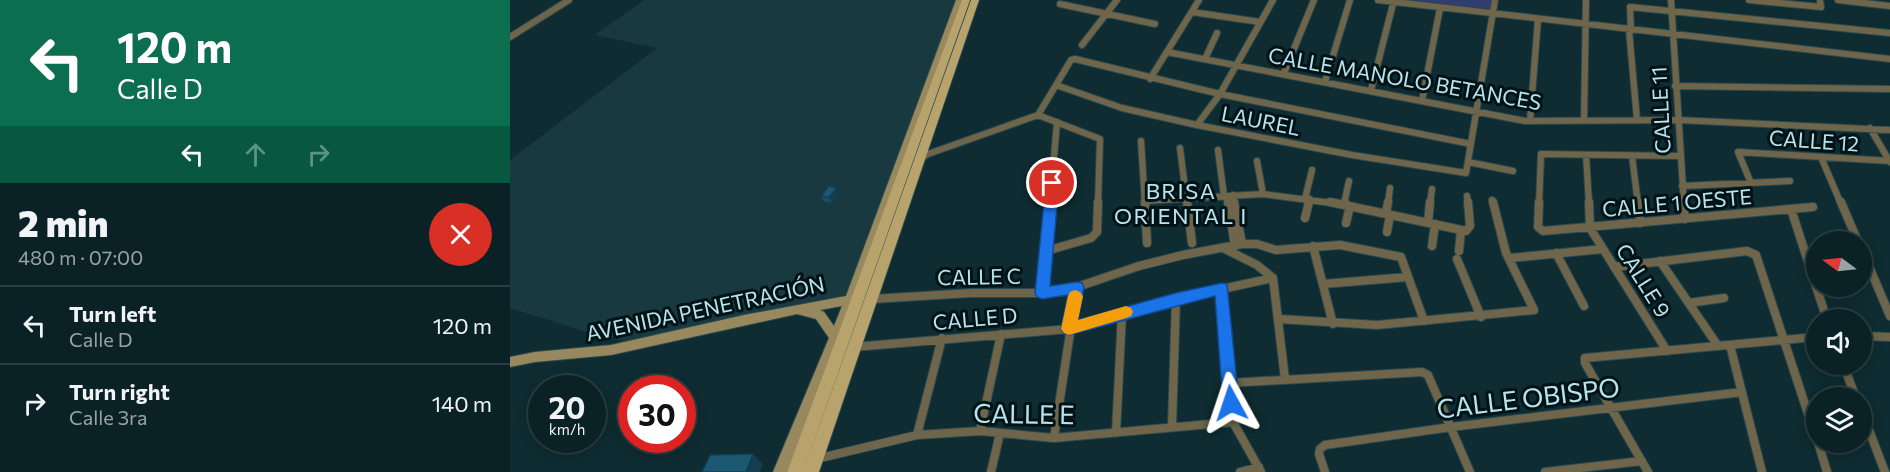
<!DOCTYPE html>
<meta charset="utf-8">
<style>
:root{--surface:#0a2125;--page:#182e32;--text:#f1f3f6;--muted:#99a3a7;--line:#2a3e42}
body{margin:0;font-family:Commissioner,sans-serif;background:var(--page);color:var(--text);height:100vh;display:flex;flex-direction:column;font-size:22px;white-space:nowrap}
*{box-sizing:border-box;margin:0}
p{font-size:20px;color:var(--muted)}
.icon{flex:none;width:33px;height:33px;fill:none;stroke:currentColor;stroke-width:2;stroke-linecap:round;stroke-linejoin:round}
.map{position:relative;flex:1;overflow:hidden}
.sheet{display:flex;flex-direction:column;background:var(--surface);width:510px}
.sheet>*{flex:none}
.hud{background:#0b6e4f;color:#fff;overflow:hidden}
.needle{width:39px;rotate:285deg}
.buttons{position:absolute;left:1296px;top:231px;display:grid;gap:12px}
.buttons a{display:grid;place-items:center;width:66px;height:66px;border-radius:50%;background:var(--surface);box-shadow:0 3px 15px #0003,0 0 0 2px var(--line);font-size:30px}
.speed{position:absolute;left:18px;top:375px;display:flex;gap:12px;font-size:30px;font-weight:700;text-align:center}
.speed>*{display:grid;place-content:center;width:78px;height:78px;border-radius:50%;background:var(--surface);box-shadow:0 3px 15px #0003,0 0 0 2px var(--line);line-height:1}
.speed small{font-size:15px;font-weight:400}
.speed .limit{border:9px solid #d22;background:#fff;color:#111}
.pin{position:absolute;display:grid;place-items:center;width:51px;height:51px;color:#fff;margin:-26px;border:3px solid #fff;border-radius:50%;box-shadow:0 2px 6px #0007}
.me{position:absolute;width:66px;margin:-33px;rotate:355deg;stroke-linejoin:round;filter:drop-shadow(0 0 4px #0008)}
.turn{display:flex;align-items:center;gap:21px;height:126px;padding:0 18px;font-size:27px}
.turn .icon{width:78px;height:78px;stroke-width:2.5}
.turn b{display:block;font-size:42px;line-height:51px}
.lanes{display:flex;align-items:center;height:57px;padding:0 18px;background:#0003;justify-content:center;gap:30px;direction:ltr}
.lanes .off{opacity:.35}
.round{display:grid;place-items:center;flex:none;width:63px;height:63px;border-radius:32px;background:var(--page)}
.overview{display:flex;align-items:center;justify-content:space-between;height:102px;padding:0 18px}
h1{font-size:36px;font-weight:800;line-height:45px}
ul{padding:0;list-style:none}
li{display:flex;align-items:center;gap:18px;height:78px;padding:0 18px;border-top:2px solid var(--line)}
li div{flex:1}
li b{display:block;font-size:22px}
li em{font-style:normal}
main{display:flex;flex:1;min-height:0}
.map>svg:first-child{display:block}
.built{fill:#183940}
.green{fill:#313d6e}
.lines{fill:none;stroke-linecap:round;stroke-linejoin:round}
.street-far1-casing{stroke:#29494f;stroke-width:8}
.street-casing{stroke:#29494f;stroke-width:10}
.secondary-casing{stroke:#29494f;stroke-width:2}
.primary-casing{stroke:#29494f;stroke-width:2}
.street-far1{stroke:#6f654b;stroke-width:6}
.street{stroke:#6f654b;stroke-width:8}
.secondary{fill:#97885d;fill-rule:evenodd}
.primary{fill:#b7a36b;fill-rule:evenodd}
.wall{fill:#194c62}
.shaded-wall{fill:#143e50}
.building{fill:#1d5872;stroke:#143e50;stroke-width:1.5}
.route{fill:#1a73e8;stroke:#114b97;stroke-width:1.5}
.slow{fill:#f59e0b}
.labels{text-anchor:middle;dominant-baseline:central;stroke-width:6;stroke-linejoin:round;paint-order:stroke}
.street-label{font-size:21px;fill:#b9e4ec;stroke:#011317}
.neighbourhood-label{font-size:22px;letter-spacing:1.5px;fill:#b9e4ec;stroke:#011317}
.near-street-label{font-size:26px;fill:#b9e4ec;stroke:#011317}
</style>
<main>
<section class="sheet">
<div class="hud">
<div class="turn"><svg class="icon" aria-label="left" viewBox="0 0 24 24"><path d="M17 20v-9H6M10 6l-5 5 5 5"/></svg><div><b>120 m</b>Calle D</div></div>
<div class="lanes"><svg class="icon" aria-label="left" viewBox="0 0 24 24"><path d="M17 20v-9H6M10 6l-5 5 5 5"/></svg><svg class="icon off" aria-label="ahead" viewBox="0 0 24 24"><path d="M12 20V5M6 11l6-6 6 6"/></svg><svg class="icon off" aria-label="right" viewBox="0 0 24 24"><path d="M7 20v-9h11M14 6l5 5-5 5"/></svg></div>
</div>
<div class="overview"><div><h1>2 min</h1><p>480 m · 07:00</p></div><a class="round" style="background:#d93025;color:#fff"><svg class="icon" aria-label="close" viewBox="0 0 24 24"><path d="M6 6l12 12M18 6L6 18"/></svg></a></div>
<ul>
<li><svg class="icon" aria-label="left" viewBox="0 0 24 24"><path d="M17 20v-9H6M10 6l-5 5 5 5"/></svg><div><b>Turn left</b><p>Calle D</p></div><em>120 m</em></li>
<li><svg class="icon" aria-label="right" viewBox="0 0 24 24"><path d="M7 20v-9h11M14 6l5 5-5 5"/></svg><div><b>Turn right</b><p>Calle 3ra</p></div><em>140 m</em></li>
</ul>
</section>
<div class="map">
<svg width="1380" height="472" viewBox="0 0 1380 472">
<rect width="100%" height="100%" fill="#0e2c31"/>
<path class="built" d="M 134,0 L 455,0 L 348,294 L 115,341 L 73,331 L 0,308 L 0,160 L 147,48 L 85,35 Z"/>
<path class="green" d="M 888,0 L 982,0 L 980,12 Z"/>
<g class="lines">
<defs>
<path id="street-far1" d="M 868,0 L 1380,59
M 1161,0 L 1174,204
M 1239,0 L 1311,7 L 1310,0
M 1328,0 L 1380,6
M 550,4 L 645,24
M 682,12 L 750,22
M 1119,30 L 1127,120
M 1121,31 L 1120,7 L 1380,33
M 0,37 L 59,0
M 572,45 L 607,0
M 657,52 L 1015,121 L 1168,120 L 1380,130
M 695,59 L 707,33
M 774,73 L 804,0
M 640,79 L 689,0
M 815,82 L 840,0
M 546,85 L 612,108 L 687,125 L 842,155 L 956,173 L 985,0
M 1165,86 L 1380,89
M 861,90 L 884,0
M 912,101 L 930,8
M 528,115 L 590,139 L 588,204
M 1020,121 L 1028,19
M 1074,121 L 1076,0
M 687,125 L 710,94 L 763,0
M 1360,128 L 1380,162
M 631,141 L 635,204
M 670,148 L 677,204
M 708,150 L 714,196
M 1076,155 L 1079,204
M 1122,156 L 1128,204
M 1311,157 L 1331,204
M 410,159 L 418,154 L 528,115 L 561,60 L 565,59 L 710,94 L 961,144
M 747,161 L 753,194
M 958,162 L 1003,171
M 1241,183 L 1228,152 L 1380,161
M 1172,186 L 1280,181
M 723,195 L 725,204
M 717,196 L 718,204
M 957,196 L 958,204
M 795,199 L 802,170
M 982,200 L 983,204
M 635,201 L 753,194 L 829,204
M 540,204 L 547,122
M 799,204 L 800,199
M 834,204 L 839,181
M 878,204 L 880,188
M 920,204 L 922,189
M 1029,204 L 1031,154 L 1169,156"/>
<path id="street" d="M 635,202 L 637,243
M 677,202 L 682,243
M 718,202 L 725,246
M 724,202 L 732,244
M 820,202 L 956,231 L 960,226 L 958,202
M 1029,202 L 1028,227 L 1033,231 L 1303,207
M 1079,202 L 1080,228 L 1157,351
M 1128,202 L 1130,223
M 1173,202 L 1175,219
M 1331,202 L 1348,242
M 834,205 L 835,202
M 1281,209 L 1317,320
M 876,214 L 878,202
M 795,218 L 799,202
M 836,223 L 840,206
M 918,223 L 920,202
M 877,232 L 880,215
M 803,246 L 823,324
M 922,246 L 925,224
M 713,248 L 747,265 L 763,278 L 775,379
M 1352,250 L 1380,316
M 536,251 L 581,238 L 587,232 L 588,202
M 949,251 L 951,230
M 1046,253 L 1074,306
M 1000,258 L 1093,249
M 947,259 L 971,317
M 1150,261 L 1208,346
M 1104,267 L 1237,251 L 1246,255 L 1306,438
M 813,284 L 898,277
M 712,288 L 723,422 L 751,472
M 532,293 L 540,202
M 362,299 L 461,293 L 532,293 L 567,287 L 629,266 L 673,255 L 732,244 L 747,244 L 766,250 L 830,245 L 891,257 L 914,321
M 1179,303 L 1214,298
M 769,319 L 867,325 L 1024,310 L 996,253 L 983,202
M 1352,336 L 1380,337
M 1220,345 L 1252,472
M 344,347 L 559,329 L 666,299 L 763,278
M 1333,364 L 1346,398
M 719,383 L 912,372 L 918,375 L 960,472
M 1352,412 L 1375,472
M 662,426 L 666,299
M 470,431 L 491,334
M 606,433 L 612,313
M 407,435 L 432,338
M 544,438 L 567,287
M 1308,442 L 1317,472
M 306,459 L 407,435 L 470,431 L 544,438 L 723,422
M 481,472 L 490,433
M 730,472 L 749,467
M 815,472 L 809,454 L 810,449 L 815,445 L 941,427 L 1232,392
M 1035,472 L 1132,461
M 1138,472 L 1075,363 L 1075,358 L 1306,337"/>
<path id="secondary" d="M 446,0 L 454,0 L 347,296 L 350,299 L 348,302 L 344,303 L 277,472 L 263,472 L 319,338 L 306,319 L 287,314 L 101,355 L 25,362 L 0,367 L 0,357 L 25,352 L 101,345 L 234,315 L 336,296 ZM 332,306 L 324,326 L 314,312 L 310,310 Z"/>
<path id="primary" d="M 452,0 L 460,0 L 293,472 L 277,472 Z
M 461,0 L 469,0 L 309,472 L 293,472 Z"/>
</defs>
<use href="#street-far1" class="street-far1-casing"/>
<use href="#street" class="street-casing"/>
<use href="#secondary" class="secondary-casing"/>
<use href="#primary" class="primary-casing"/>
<use href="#street-far1" class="street-far1"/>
<use href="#street" class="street"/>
<use href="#secondary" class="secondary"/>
<use href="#primary" class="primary"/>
</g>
<path class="wall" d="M 563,181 L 563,191 L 547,192 L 545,183 Z
M 330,194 L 322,203 L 314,202 L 311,196 Z"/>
<path class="shaded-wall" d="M 562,173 L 563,181 L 563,191 L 561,183 Z
M 327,188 L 330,194 L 322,203 L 319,197 Z
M 243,454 L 253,464 L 250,472 L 236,472 Z"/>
<path class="building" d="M 562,173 L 561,183 L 545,183 L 546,174 Z
M 319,186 L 327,188 L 319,197 L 311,196 Z
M 243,454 L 236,472 L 192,472 L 200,455 Z"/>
<path class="route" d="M 542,178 L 549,183 L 540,286 L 567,282 L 572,283 L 574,287 L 568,320 L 666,293 L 712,283 L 717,284 L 729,403 L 727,408 L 721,410 L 715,408 L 713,403 L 705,296 L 559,335 L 554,333 L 551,329 L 558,295 L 532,299 L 527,297 L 525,293 L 536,183 Z"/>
<path class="slow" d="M 565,290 L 570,292 L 573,296 L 568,320 L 616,306 L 621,308 L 623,312 L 621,316 L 616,318 L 559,335 L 554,333 L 551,329 L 558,296 L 560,292 Z"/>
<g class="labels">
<g class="street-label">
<text transform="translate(895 78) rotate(10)">CALLE MANOLO BETANCES</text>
<text transform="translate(1150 110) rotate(-93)">CALLE 11</text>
<text transform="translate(751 120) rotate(11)">LAUREL</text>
<text transform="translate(1304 140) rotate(4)">CALLE 12</text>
<text transform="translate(1167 202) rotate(-5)">CALLE 1 OESTE</text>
<text transform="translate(469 276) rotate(-1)">CALLE C</text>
<text transform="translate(1134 280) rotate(58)">CALLE 9</text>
<text transform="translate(195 308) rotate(-12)">AVENIDA PENETRACIÓN</text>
<text transform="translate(465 318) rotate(-5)">CALLE D</text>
</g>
<g class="neighbourhood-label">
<text x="671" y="190">BRISA<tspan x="671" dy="25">ORIENTAL I</tspan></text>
</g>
<g class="near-street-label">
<text transform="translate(1018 397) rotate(-7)">CALLE OBISPO</text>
<text transform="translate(514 413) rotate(1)">CALLE E</text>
</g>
</g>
</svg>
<div class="buttons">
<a><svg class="needle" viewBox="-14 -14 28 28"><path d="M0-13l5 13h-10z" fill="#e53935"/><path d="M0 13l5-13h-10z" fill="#99a3a7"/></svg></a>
<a><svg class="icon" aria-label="sound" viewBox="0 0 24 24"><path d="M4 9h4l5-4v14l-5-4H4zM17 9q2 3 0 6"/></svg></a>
<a><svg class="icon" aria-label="layers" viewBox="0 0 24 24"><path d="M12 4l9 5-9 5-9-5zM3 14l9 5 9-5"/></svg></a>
</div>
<div class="speed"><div>20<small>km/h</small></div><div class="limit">30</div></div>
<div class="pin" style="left:542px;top:183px;background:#d93025"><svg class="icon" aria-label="arrive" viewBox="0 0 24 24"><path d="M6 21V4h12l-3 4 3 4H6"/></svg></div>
<svg class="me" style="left:721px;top:403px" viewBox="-20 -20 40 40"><path d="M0-17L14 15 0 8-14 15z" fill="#1a73e8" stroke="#fff" stroke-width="4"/></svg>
</div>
</main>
